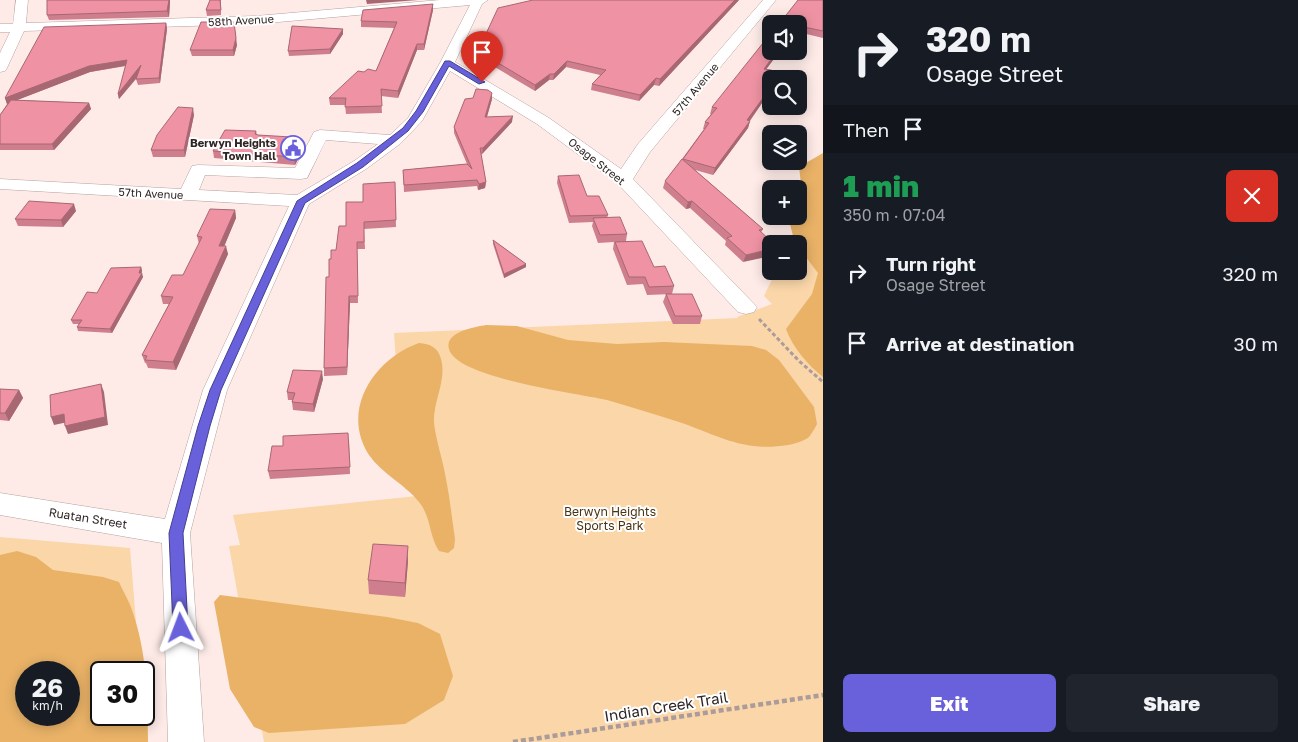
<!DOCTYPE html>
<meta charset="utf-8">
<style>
:root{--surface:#171b24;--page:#20242c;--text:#f1f3f6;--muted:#9ea1a6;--accent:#6961db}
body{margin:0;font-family:"Golos Text",sans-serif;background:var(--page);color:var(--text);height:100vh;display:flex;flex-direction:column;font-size:19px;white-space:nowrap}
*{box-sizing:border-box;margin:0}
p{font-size:16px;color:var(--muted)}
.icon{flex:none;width:28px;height:28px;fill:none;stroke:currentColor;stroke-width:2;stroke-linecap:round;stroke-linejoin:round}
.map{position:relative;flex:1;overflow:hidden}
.panel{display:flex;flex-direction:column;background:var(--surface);width:475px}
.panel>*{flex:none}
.guide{background:#171b24;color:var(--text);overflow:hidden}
.tools{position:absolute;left:762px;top:15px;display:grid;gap:10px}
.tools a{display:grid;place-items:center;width:45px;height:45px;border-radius:8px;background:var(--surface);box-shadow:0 2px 12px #0003;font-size:25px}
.speed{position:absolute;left:15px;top:661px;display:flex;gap:10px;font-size:25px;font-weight:700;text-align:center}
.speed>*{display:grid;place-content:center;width:65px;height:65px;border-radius:50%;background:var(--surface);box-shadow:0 2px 12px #0003;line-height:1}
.speed small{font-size:12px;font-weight:400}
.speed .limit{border:2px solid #111;border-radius:8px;background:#fff;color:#111}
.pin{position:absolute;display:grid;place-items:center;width:42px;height:42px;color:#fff;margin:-51px -21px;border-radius:50% 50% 50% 0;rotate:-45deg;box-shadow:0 0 5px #0007}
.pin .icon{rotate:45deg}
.me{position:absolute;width:55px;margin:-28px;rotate:357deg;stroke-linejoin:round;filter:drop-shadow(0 0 4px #0008)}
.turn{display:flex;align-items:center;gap:18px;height:105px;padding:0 20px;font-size:22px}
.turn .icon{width:65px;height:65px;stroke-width:2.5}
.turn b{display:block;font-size:35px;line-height:42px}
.then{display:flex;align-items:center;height:48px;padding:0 20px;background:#0003;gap:10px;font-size:19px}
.round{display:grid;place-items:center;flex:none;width:52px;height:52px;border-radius:8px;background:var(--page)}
.summary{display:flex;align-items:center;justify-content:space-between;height:85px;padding:0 20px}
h1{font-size:30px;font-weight:800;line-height:38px;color:#1e9e55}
.primary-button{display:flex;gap:10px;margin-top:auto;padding:10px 20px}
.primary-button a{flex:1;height:58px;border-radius:8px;background:var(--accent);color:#fff;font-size:20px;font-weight:800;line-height:58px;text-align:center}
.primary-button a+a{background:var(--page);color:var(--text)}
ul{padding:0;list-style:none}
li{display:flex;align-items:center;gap:15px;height:70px;padding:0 20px}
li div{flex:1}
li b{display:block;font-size:19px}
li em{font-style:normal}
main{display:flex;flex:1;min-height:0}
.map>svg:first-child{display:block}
.green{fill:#fad6a9;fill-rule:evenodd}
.forest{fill:#e9b267;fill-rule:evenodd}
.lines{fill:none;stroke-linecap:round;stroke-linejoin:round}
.minor-casing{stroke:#b7a19d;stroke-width:1}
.path-far1{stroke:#ab9c9a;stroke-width:3;stroke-dasharray:4 2.5;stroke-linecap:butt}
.path{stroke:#ab9c9a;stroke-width:4.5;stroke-dasharray:5 3;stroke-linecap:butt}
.minor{fill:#fff;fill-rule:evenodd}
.wall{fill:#ce7e8d}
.shaded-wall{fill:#a76773}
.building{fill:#ef93a4;stroke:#a76773}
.route{fill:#6961db;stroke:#443f8e}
.labels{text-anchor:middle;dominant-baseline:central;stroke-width:4;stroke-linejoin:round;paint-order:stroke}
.far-street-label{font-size:11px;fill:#2f2624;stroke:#fff}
.far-poi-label{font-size:11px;font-weight:bold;fill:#2f2624;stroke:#fff;text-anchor:end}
.park-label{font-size:12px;fill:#493312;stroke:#fff}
.street-label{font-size:12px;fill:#2f2624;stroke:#fff}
.near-street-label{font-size:15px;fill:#2f2624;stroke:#fff}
</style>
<main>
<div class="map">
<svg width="823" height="742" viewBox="0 0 823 742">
<rect width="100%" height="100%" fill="#feebe8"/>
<path class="green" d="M 823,173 L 823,742 L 264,742 L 229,546 L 240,545 L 233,515 L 417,496 L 405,489 L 394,333 L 738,318 L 737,317 L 772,304 L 764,296 L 776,271 L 799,271 L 799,244 L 790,244 Z
M 0,537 L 130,548 L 140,672 L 101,672 L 101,715 L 0,742 ZM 26,672 L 69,672 L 69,715 L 26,715 Z"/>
<path class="forest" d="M 823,153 L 823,377 C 807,364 793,348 786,329 L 812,294 L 818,273 L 799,248 L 799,244 L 795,244 L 789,220 L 791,216 L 799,216 L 801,184 L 799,167 Z
M 486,325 L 517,326 L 568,340 L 617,344 L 664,342 L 752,346 L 766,350 L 779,360 L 814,407 L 817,424 C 815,428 812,433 809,437 C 804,441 794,444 788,445 C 745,452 721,437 682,423 C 657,415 632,407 607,400 C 577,393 456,378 449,349 C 444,332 475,327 486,325 Z
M 419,343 C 430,344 438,347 441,359 C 447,381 433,400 434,423 C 436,441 443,460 446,479 C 450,499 452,519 455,539 L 454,548 L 448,553 L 439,551 C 429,536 431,516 419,502 C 405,484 382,474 369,455 C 340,410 374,359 419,343 Z
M 17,551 L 36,557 L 53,570 L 103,577 L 119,582 C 123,591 129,601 132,610 C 147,652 148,698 148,742 L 0,742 L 0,555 ZM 69,672 L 69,715 L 26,715 L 26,672 ZM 144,672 L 144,715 L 101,715 L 101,672 Z
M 220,595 L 387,617 L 418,623 L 440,634 L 453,676 L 444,700 L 405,724 L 269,733 L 254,727 L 230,689 L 214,602 Z"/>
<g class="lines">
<defs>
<path id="minor" d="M 16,0 L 28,0 L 26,23 L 256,16 L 440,0 L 488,0 L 482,4 L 455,62 L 549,118 L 621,169 L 638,144 L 763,0 L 776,0 L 650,152 L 633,179 L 757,307 L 754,312 L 746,314 L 738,312 L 618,184 L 537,124 L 450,71 L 422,121 L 400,144 L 366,169 L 309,204 L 227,390 L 190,533 L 204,742 L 168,742 L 162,543 L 0,515 L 0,493 L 165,519 L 203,390 L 289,206 L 0,189 L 0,179 L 181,189 L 192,166 L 198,165 L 295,168 L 314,132 L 320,130 L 390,135 L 408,118 L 440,63 L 470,5 L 256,24 L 24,31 L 7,68 L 5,71 L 0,72 L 0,53 L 10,32 L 0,32 L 0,24 L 13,24 ZM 326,140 L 378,144 L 354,161 L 297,195 L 199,190 L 205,175 L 301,179 L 307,178 Z"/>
</defs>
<use href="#minor" class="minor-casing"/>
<path class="path-far1" d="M 759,319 L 799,361 L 823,382"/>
<path class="path" d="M 513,742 L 823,695"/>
<use href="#minor" class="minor"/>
</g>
<path class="wall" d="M 47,0 L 170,0 L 170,2 L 169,17 L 49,20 L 47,15 Z
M 210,0 L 221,0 L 221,15 L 207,16 L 206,10 Z
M 739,0 L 659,86 L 654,85 L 639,101 L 591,90 L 592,84 L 600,75 L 566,67 L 553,80 L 549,80 L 535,91 L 478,57 L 478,51 Z
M 823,0 L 823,38 L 802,33 L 799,37 L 799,24 Z
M 433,4 L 433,10 L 424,50 L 417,50 L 398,98 L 381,96 L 382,113 L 346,114 L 345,105 L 330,105 L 329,98 L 364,72 L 376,71 L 394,28 L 361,27 L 361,21 Z
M 166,23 L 167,29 L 160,83 L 138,85 L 136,79 L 137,78 L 119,99 L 118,94 L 126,66 L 90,72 L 17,100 L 89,103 L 91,109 L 54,150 L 0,150 L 0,115 L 7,104 L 5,98 Z
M 343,29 L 343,34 L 330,54 L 289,56 L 288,51 Z
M 237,45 L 234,56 L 192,56 L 190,50 Z
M 767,69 L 781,72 L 779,79 L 771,79 L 771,90 L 750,121 L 748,128 L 713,175 L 695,170 L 763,229 L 743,262 L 725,245 L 726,241 L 690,208 L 686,209 L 663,188 L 665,181 L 682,159 L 704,129 L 703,129 L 705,122 L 711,114 L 710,114 L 712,107 Z
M 492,99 L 487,117 L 512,122 L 482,154 L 481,154 L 486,182 L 485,188 L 478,190 L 477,186 L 404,192 L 403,170 L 467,164 L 454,133 L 454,127 Z
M 194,115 L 185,157 L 153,157 L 151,150 Z
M 256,131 L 257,135 L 303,141 L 304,148 L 295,165 L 214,158 L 213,151 Z
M 558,176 L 587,196 L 608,215 L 607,218 L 627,234 L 626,241 L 674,286 L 672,294 L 647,295 L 643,284 L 627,285 L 613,249 L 614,242 L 598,243 L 592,226 L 593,222 L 569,223 L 557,183 Z
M 395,182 L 396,227 L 364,229 L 365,249 L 357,249 L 358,303 L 350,303 L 347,375 L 324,376 L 324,368 L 329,277 L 331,259 L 336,250 L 346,226 Z
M 235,210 L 236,218 L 224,246 L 228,254 L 176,370 L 148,368 L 146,363 L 145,363 L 142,355 L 169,304 L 163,304 L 161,296 L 183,275 L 199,244 L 197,236 Z
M 76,211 L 63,227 L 18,226 L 15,219 Z
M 493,240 L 526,264 L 526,267 L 504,278 L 493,244 Z
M 141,267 L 142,271 L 141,273 L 143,277 L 112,333 L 78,331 L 77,327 L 79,324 L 73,324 L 71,320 L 97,293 Z
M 666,294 L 702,316 L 700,324 L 673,324 L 663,302 Z
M 323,379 L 314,412 L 293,410 L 292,402 L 293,400 L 288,400 L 287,392 Z
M 0,389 L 19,390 L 23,398 L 9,421 L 0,420 Z
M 349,440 L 350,474 L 270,479 L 268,471 L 283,446 Z
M 408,561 L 405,597 L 369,594 L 368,580 Z"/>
<path class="shaded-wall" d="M 169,0 L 170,0 L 170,2 L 169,17 L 167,11 Z
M 366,0 L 418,0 L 367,4 Z
M 735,0 L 739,0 L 659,86 L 660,79 Z
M 433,4 L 433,10 L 424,50 L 424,44 Z
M 234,22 L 237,45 L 234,56 L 233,50 Z
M 166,23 L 167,29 L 160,83 L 159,78 Z
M 804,27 L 802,33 L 799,37 L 799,33 Z
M 343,29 L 343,34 L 330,54 L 330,49 Z
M 417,44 L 417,50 L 398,98 L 398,91 Z
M 777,51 L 780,51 L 762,75 L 764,69 Z
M 127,60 L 129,65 L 90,72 L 7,104 L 5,98 L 89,66 Z
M 567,61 L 566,67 L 553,80 L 554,74 Z
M 141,65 L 142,71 L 119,99 L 118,94 Z
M 550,74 L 549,80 L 535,91 L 535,85 Z
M 656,78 L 654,85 L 639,101 L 640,95 Z
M 771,87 L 771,90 L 745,127 L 747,120 Z
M 492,93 L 492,99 L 485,123 L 485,117 Z
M 89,103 L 91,109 L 54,150 L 52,144 Z
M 193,108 L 194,115 L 185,157 L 184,150 Z
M 513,116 L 512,122 L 482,154 L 483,148 Z
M 750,121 L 748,128 L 713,175 L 715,168 Z
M 303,141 L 304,148 L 295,165 L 294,157 Z
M 486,182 L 485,188 L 478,190 L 479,184 Z
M 692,201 L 690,208 L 686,209 L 688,202 Z
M 74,204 L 76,211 L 63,227 L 61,220 Z
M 235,210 L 236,218 L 221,254 L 219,246 Z
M 226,246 L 228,254 L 176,370 L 173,362 Z
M 771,249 L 771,256 L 743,262 L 746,255 Z
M 526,264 L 526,267 L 504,278 L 504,274 Z
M 141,267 L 142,271 L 140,277 L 142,273 L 143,277 L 112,333 L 110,329 Z
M 349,296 L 350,303 L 347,375 L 347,367 Z
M 322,371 L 323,379 L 314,412 L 313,404 Z
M 101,384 L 104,392 L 108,425 L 68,434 L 65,426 Z
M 19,390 L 23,398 L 9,421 L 5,413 Z
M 64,414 L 68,422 L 54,425 L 51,417 Z
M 408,546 L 408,561 L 405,597 L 405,583 Z"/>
<path class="building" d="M 47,0 L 169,0 L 167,11 L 47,15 Z
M 210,0 L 220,0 L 221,10 L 206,10 Z
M 533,0 L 735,0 L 660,79 L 656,78 L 640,95 L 592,84 L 606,70 L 567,61 L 554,74 L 550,74 L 535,85 L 478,51 L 498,8 Z
M 798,0 L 823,0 L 823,31 L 804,27 L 799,33 L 799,24 L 779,24 Z
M 433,4 L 424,44 L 417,44 L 398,91 L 381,89 L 382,106 L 345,107 L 346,98 L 329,98 L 358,71 L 364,72 L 368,69 L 376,71 L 397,22 L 361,21 L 363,10 Z
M 201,22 L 234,22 L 236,38 L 233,50 L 190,50 Z
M 166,23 L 159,78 L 136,79 L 141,65 L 118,94 L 127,60 L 89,66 L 5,98 L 44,27 Z
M 292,26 L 343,29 L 330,49 L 288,51 Z
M 771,33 L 771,51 L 777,51 L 764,69 L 781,72 L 777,79 L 771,79 L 771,87 L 747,120 L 750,121 L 715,168 L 683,159 L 709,123 L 705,122 L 717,108 L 712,107 Z
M 476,89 L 488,90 L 492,93 L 485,117 L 513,116 L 483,148 L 480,148 L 486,182 L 479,184 L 477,180 L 404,185 L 403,170 L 467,164 L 472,169 L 454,127 L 465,99 L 473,98 Z
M 11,100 L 89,103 L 52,144 L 0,144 L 0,115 Z
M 178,107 L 193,108 L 184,150 L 151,150 L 157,135 Z
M 225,130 L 256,131 L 255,134 L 258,135 L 291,137 L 290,139 L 303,141 L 294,157 L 213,151 Z
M 682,159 L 763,229 L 759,230 L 774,244 L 771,244 L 771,249 L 746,255 L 727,238 L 732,236 L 692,201 L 688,202 L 665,181 Z
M 579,175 L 587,196 L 599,196 L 608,215 L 570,216 L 558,176 Z
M 395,182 L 396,220 L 364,222 L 364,242 L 357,242 L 358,296 L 349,296 L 347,367 L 324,368 L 326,277 L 329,277 L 329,259 L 331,259 L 331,250 L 336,250 L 339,226 L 346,226 L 346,202 L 363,202 L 363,184 Z
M 29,201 L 74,204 L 61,220 L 15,219 Z
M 210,209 L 235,210 L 219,246 L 226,246 L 173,362 L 145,360 L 147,356 L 142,355 L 173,297 L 161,296 L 172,275 L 183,275 L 202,237 L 197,236 Z
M 620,217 L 627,234 L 600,235 L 593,218 Z
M 493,240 L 526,264 L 504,274 Z
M 642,241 L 654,267 L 665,266 L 674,286 L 649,287 L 645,277 L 629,277 L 615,242 Z
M 141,267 L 139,273 L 142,273 L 110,329 L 77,327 L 82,320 L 71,320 L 87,292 L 97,293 L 111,268 Z
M 666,294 L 692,294 L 702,316 L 675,316 Z
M 293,370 L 322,371 L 313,404 L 292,402 L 295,393 L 287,392 Z
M 101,384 L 105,417 L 65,426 L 64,414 L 51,417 L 50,395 Z
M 0,389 L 19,390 L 5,413 L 0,413 Z
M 348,433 L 350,467 L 268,471 L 272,446 L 283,446 L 283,436 Z
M 373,544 L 408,546 L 405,583 L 368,580 Z"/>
<path class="route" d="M 445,61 L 450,61 L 485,82 L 479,84 L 449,66 L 423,112 L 408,131 L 363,167 L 305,203 L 221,390 L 210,426 L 183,533 L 188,628 L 186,633 L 181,635 L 175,633 L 173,628 L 169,533 L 198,426 L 210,390 L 297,201 L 357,163 L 403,128 L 416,111 Z"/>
<defs>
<symbol id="civic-ring" viewBox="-11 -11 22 22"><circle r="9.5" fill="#fff" stroke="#6961db" stroke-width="1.5"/><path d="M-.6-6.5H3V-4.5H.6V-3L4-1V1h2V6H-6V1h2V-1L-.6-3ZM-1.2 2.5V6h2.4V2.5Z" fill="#6961db"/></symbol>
</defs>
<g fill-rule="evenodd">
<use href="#civic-ring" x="279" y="134" width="28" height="28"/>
</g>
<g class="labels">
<g class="far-street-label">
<text transform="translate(241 20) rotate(-3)">58th Avenue</text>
<text transform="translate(695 89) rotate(-50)">57th Avenue</text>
<text transform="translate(597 161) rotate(38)">Osage Street</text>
<text transform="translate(151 193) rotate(3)">57th Avenue</text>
</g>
<g class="far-poi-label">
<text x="276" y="142">Berwyn Heights<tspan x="276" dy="13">Town Hall</tspan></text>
</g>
<g class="park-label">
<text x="610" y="511">Berwyn Heights<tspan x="610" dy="14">Sports Park</tspan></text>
</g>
<g class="street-label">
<text transform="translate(88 518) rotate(9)">Ruatan Street</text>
</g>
<g class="near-street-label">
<text transform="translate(666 706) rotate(-9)">Indian Creek Trail</text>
</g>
</g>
</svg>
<div class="tools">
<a><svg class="icon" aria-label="sound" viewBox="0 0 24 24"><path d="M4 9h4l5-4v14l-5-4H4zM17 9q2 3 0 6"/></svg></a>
<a><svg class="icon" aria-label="search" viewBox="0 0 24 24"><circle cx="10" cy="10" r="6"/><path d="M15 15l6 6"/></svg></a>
<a><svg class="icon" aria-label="layers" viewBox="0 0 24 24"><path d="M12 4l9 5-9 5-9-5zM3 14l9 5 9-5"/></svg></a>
<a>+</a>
<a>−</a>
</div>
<div class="speed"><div>26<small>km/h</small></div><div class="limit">30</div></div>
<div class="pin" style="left:482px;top:82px;background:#d93025"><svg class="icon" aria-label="arrive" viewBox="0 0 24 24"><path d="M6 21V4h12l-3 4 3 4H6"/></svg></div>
<svg class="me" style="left:181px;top:628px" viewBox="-20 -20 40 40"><path d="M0-17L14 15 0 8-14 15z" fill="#6961db" stroke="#fff" stroke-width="4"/></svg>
</div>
<section class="panel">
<div class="guide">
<div class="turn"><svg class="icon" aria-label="right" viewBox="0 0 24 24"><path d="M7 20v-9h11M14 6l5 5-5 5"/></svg><div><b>320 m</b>Osage Street</div></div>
<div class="then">Then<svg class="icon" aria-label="arrive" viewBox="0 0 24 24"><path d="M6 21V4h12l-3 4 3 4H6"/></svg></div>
</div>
<div class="summary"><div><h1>1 min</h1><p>350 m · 07:04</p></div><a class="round" style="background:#d93025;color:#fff"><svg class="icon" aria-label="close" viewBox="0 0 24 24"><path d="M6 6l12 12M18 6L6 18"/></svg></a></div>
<ul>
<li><svg class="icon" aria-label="right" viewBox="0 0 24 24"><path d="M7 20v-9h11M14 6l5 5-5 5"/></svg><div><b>Turn right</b><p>Osage Street</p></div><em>320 m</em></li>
<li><svg class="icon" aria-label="arrive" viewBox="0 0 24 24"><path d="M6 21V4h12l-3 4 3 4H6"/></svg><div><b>Arrive at destination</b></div><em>30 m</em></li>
</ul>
<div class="primary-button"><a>Exit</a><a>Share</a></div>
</section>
</main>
